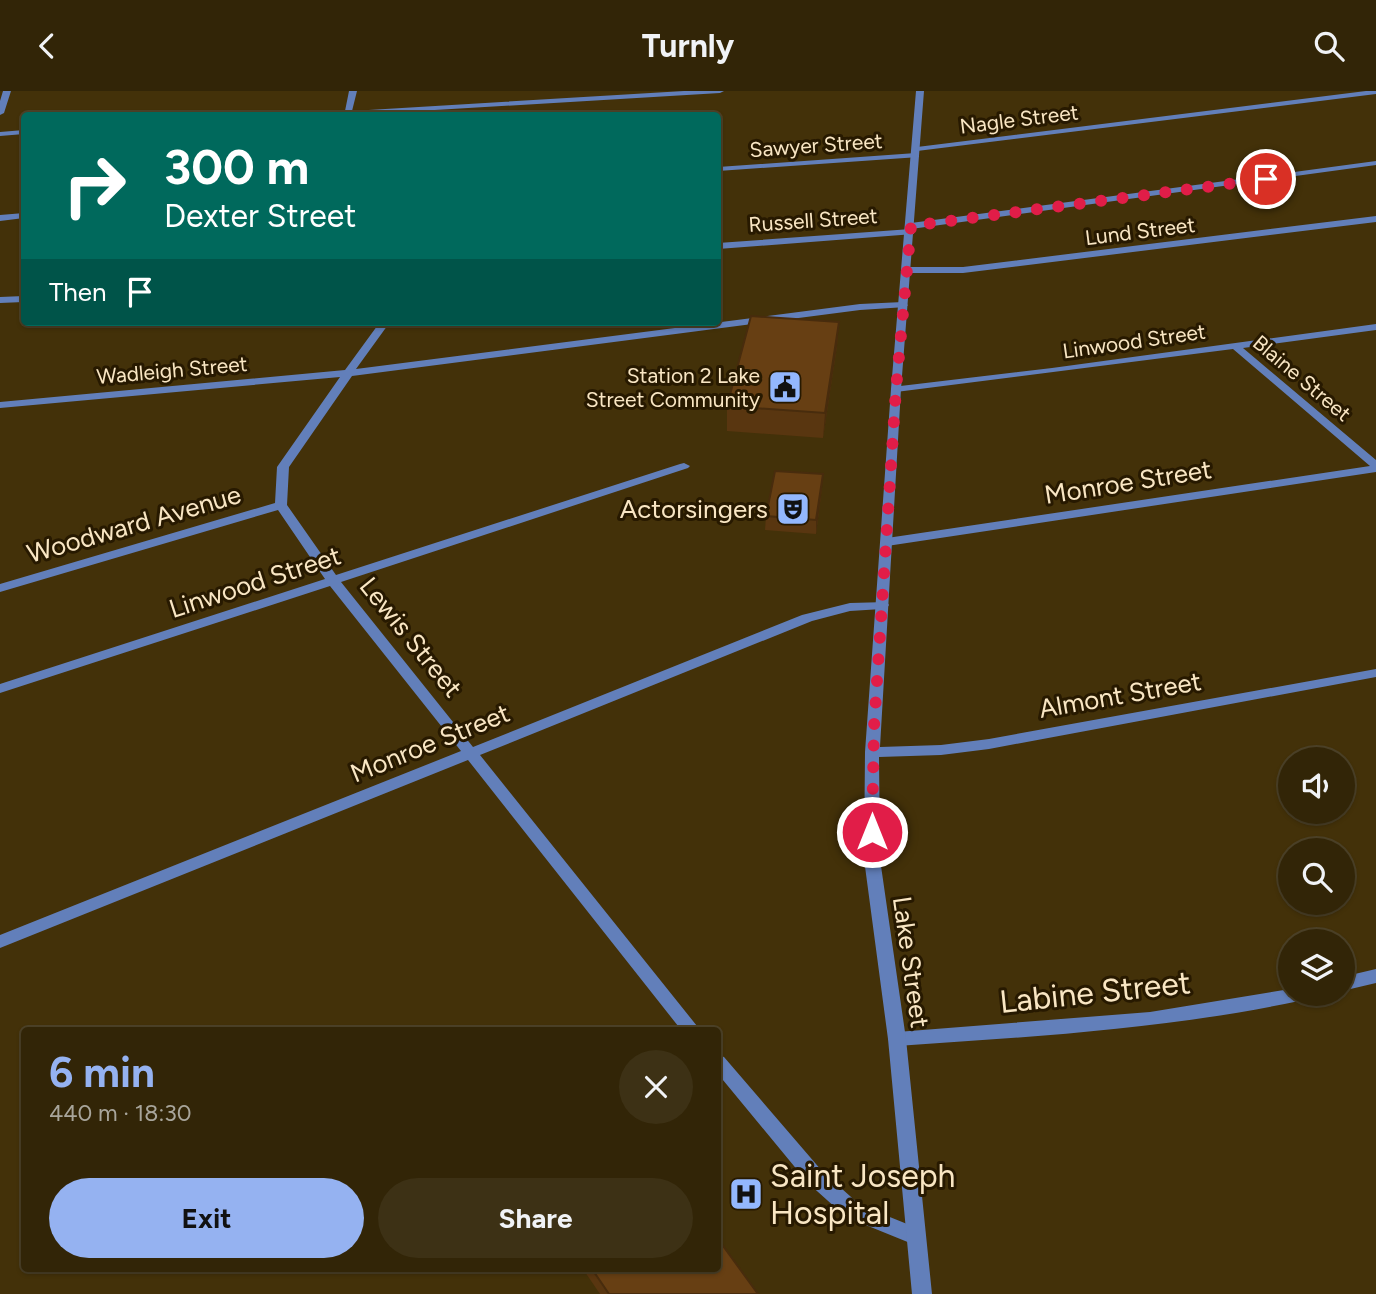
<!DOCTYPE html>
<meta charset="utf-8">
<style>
:root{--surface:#322507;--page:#3d3115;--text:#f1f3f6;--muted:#a8a59b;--line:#4d4228;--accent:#95b2f1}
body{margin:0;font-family:Figtree,sans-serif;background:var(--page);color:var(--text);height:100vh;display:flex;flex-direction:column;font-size:26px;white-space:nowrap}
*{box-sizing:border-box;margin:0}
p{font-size:23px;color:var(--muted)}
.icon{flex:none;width:38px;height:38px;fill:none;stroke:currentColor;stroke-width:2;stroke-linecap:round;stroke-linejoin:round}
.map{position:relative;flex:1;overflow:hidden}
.sheet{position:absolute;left:21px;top:936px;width:700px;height:245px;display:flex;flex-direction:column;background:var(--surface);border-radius:7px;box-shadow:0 2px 5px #0004,0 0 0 2px var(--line)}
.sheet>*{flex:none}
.top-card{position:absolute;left:21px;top:21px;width:700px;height:214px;border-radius:7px;box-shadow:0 2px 5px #0004,0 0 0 2px var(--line);background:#00695c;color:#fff;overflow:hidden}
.buttons{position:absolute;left:1278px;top:656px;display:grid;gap:14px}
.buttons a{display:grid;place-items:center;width:77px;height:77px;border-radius:50%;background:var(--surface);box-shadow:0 2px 5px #0004,0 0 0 2px var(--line);font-size:35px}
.pin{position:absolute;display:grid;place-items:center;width:60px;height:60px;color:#fff;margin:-30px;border:4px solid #fff;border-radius:50%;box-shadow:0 2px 7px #0007}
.me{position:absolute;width:77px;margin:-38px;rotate:0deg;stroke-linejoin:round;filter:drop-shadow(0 0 5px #0008)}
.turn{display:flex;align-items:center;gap:24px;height:147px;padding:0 28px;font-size:32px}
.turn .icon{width:91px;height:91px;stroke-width:2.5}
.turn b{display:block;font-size:49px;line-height:60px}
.then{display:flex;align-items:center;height:66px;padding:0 28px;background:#0003;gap:14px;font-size:26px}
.round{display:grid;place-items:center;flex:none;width:74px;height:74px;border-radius:37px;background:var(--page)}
.summary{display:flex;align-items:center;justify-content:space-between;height:119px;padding:0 28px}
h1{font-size:42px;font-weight:700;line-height:52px;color:var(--accent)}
.button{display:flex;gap:14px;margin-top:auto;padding:14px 28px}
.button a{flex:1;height:80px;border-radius:42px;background:var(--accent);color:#111;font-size:28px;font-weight:700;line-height:80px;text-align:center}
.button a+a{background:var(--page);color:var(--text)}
header{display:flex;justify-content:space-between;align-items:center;height:91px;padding:0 28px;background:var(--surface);font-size:32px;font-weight:700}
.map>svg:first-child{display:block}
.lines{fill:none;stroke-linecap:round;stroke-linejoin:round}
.minor{fill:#627fba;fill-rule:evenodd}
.tertiary{fill:#627fba;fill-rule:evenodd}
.wall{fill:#593610}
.shaded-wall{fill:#482c0d}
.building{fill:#673f13;stroke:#482c0d;stroke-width:2}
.route{stroke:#e11d48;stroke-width:12;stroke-dasharray:0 21.6}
.labels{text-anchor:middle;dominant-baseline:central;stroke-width:6;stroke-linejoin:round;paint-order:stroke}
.far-street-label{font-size:21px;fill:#f9e6c3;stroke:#271900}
.far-poi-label{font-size:21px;fill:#f9e6c3;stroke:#271900;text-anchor:end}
.street-label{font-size:26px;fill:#f9e6c3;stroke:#271900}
.poi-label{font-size:26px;fill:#f9e6c3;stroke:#271900;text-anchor:end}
.near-street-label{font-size:32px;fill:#f9e6c3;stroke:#271900}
.near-poi-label{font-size:32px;fill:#f9e6c3;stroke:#271900;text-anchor:start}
</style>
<header><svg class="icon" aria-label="back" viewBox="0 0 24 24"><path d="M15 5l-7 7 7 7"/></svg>Turnly<svg class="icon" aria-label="search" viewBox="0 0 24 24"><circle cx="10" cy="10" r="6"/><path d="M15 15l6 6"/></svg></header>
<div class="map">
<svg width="1376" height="1203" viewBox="0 0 1376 1203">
<rect width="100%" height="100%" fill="#433109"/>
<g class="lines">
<path class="minor" d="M 3,0 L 11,0 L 4,22 L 0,24 L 0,10 Z
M 349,0 L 357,0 L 352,20 L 684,0 L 724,0 L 720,2 L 351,24 L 319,24 L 322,22 L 345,20 Z
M 1366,0 L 1376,0 L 1376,3 L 917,60 L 913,58 L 917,56 Z
M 24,39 L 24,43 L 0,45 L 0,41 Z
M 916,62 L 919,62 L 919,66 L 718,80 L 718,76 Z
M 1376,70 L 1376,74 L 911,138 L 907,135 L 911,132 Z
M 24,122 L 24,127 L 0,130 L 0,124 Z
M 1376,125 L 1376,131 L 963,182 L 907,182 L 902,179 L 907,176 L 963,176 Z
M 911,138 L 914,139 L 914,143 L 718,158 L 718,152 Z
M 24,205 L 24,211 L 0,212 L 0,206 Z
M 903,211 L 908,214 L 906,216 L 860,219 L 352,285 L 289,376 L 287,414 L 336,484 L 680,373 L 684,372 L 690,375 L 688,377 L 341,491 L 473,656 L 802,524 L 850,512 L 887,511 L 889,514 L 887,517 L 882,518 L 850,520 L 812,530 L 480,664 L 701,940 L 682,940 L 468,669 L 0,857 L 0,844 L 461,660 L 330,495 L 0,602 L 0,593 L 325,488 L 278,419 L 0,501 L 0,493 L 275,412 L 277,376 L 340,286 L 0,317 L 0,311 L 345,279 L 380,231 L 390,231 L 356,278 L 860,213 Z
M 1376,233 L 1376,239 L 1243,257 L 1376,369 L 1376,381 L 887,455 L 881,451 L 887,447 L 1370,375 L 1233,258 L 896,301 L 892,300 L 892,296 L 1052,277 Z
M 1376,878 L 1376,892 L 1342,900 L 1342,886 Z
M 1290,898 L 1290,903 L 1308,903 L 1305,908 L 1299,910 C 1166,938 1032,946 897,955 L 891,953 L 888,948 L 891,943 L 897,941 L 1150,921 Z
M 718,964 L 724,966 L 822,1080 L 860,1114 L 922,1139 L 925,1145 L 922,1151 L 915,1154 L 846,1126 L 808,1092 L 718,983 Z"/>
<path class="tertiary" d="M 916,0 L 924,0 L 901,298 L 880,656 L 941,654 L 989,648 L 1376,578 L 1376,586 L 989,658 L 941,664 L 879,666 L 880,768 L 906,948 L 932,1203 L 912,1203 L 888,948 L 864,768 L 865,661 L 891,298 Z"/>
</g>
<path class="wall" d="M 839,231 L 837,255 L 823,347 L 727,340 L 727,315 Z
M 822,397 L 816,443 L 765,439 L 766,425 Z
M 583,1178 L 718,1178 L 758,1203 L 600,1203 Z"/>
<path class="shaded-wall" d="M 839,231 L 837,255 L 823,347 L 825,322 Z
M 823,383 L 822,397 L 816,443 L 816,429 Z"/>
<path class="building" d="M 751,225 L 839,231 L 825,322 L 727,315 Z
M 775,380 L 823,383 L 816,429 L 766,425 Z
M 718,1148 L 758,1203 L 609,1203 L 592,1178 L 718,1178 Z"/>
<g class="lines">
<path class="route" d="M 872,741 L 874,636 L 896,298 L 911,135 L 1266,88"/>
</g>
<defs>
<symbol id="civic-square" viewBox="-11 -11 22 22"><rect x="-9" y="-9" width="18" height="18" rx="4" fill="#93b7fd" stroke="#271900"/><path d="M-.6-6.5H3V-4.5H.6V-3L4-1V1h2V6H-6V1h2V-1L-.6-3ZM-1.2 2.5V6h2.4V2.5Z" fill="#111"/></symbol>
<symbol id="theatre-square" viewBox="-11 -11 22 22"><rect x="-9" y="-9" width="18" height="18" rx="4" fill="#93b7fd" stroke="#271900"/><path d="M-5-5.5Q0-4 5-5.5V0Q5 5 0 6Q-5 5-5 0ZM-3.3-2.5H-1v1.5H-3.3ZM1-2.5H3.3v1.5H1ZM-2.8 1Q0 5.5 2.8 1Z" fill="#111"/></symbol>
<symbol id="hospital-square" viewBox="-11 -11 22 22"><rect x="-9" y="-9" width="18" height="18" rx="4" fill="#93b7fd" stroke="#271900"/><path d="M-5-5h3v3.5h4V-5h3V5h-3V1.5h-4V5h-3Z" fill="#111"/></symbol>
</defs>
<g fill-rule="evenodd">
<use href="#civic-square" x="766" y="277" width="38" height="38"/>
<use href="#theatre-square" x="774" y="399" width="38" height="38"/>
<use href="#hospital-square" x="727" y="1084" width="38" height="38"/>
</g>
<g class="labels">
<g class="far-street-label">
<text transform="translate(1019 28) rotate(-7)">Nagle Street</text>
<text transform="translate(816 54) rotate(-4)">Sawyer Street</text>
<text transform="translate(813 129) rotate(-4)">Russell Street</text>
<text transform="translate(1140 140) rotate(-7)">Lund Street</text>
<text transform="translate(1134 250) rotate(-8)">Linwood Street</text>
<text transform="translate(172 279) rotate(-5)">Wadleigh Street</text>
<text transform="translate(1302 287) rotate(40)">Blaine Street</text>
</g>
<g class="far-poi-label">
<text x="760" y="284">Station 2 Lake<tspan x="760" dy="24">Street Community</tspan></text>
</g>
<g class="street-label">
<text transform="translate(1128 391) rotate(-9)">Monroe Street</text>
<text transform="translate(134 433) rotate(-16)">Woodward Avenue</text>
<text transform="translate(255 491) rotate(-18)">Linwood Street</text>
<text transform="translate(411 546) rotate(51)">Lewis Street</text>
<text transform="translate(1120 604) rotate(-10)">Almont Street</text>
<text transform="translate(430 652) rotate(-22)">Monroe Street</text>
<text transform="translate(911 871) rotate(82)">Lake Street</text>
</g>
<g class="poi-label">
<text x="768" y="418">Actorsingers</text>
</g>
<g class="near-street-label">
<text transform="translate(1095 901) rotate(-6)">Labine Street</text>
</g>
<g class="near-poi-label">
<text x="770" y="1085">Saint Joseph<tspan x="770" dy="37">Hospital</tspan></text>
</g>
</g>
</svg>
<div class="buttons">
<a><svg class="icon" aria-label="sound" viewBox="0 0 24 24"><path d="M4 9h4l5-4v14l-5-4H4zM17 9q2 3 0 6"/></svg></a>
<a><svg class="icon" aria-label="search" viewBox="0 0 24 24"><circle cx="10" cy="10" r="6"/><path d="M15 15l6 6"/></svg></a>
<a><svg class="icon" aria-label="layers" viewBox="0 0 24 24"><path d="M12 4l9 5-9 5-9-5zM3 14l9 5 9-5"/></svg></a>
</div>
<div class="pin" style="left:1266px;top:88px;background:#d93025"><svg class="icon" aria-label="arrive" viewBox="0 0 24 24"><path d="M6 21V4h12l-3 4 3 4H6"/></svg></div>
<svg class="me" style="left:872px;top:741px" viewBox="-20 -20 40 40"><circle r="17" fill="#e11d48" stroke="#fff" stroke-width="3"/><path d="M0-11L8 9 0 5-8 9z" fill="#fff"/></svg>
<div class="top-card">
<div class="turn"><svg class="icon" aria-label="right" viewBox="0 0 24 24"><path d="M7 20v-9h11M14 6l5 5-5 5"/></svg><div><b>300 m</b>Dexter Street</div></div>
<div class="then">Then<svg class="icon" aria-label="arrive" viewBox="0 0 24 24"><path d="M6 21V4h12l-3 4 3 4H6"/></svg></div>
</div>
<section class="sheet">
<div class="summary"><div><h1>6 min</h1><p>440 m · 18:30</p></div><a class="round"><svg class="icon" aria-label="close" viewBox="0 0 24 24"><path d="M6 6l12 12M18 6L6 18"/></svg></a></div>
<div class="button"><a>Exit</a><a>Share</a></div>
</section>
</div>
